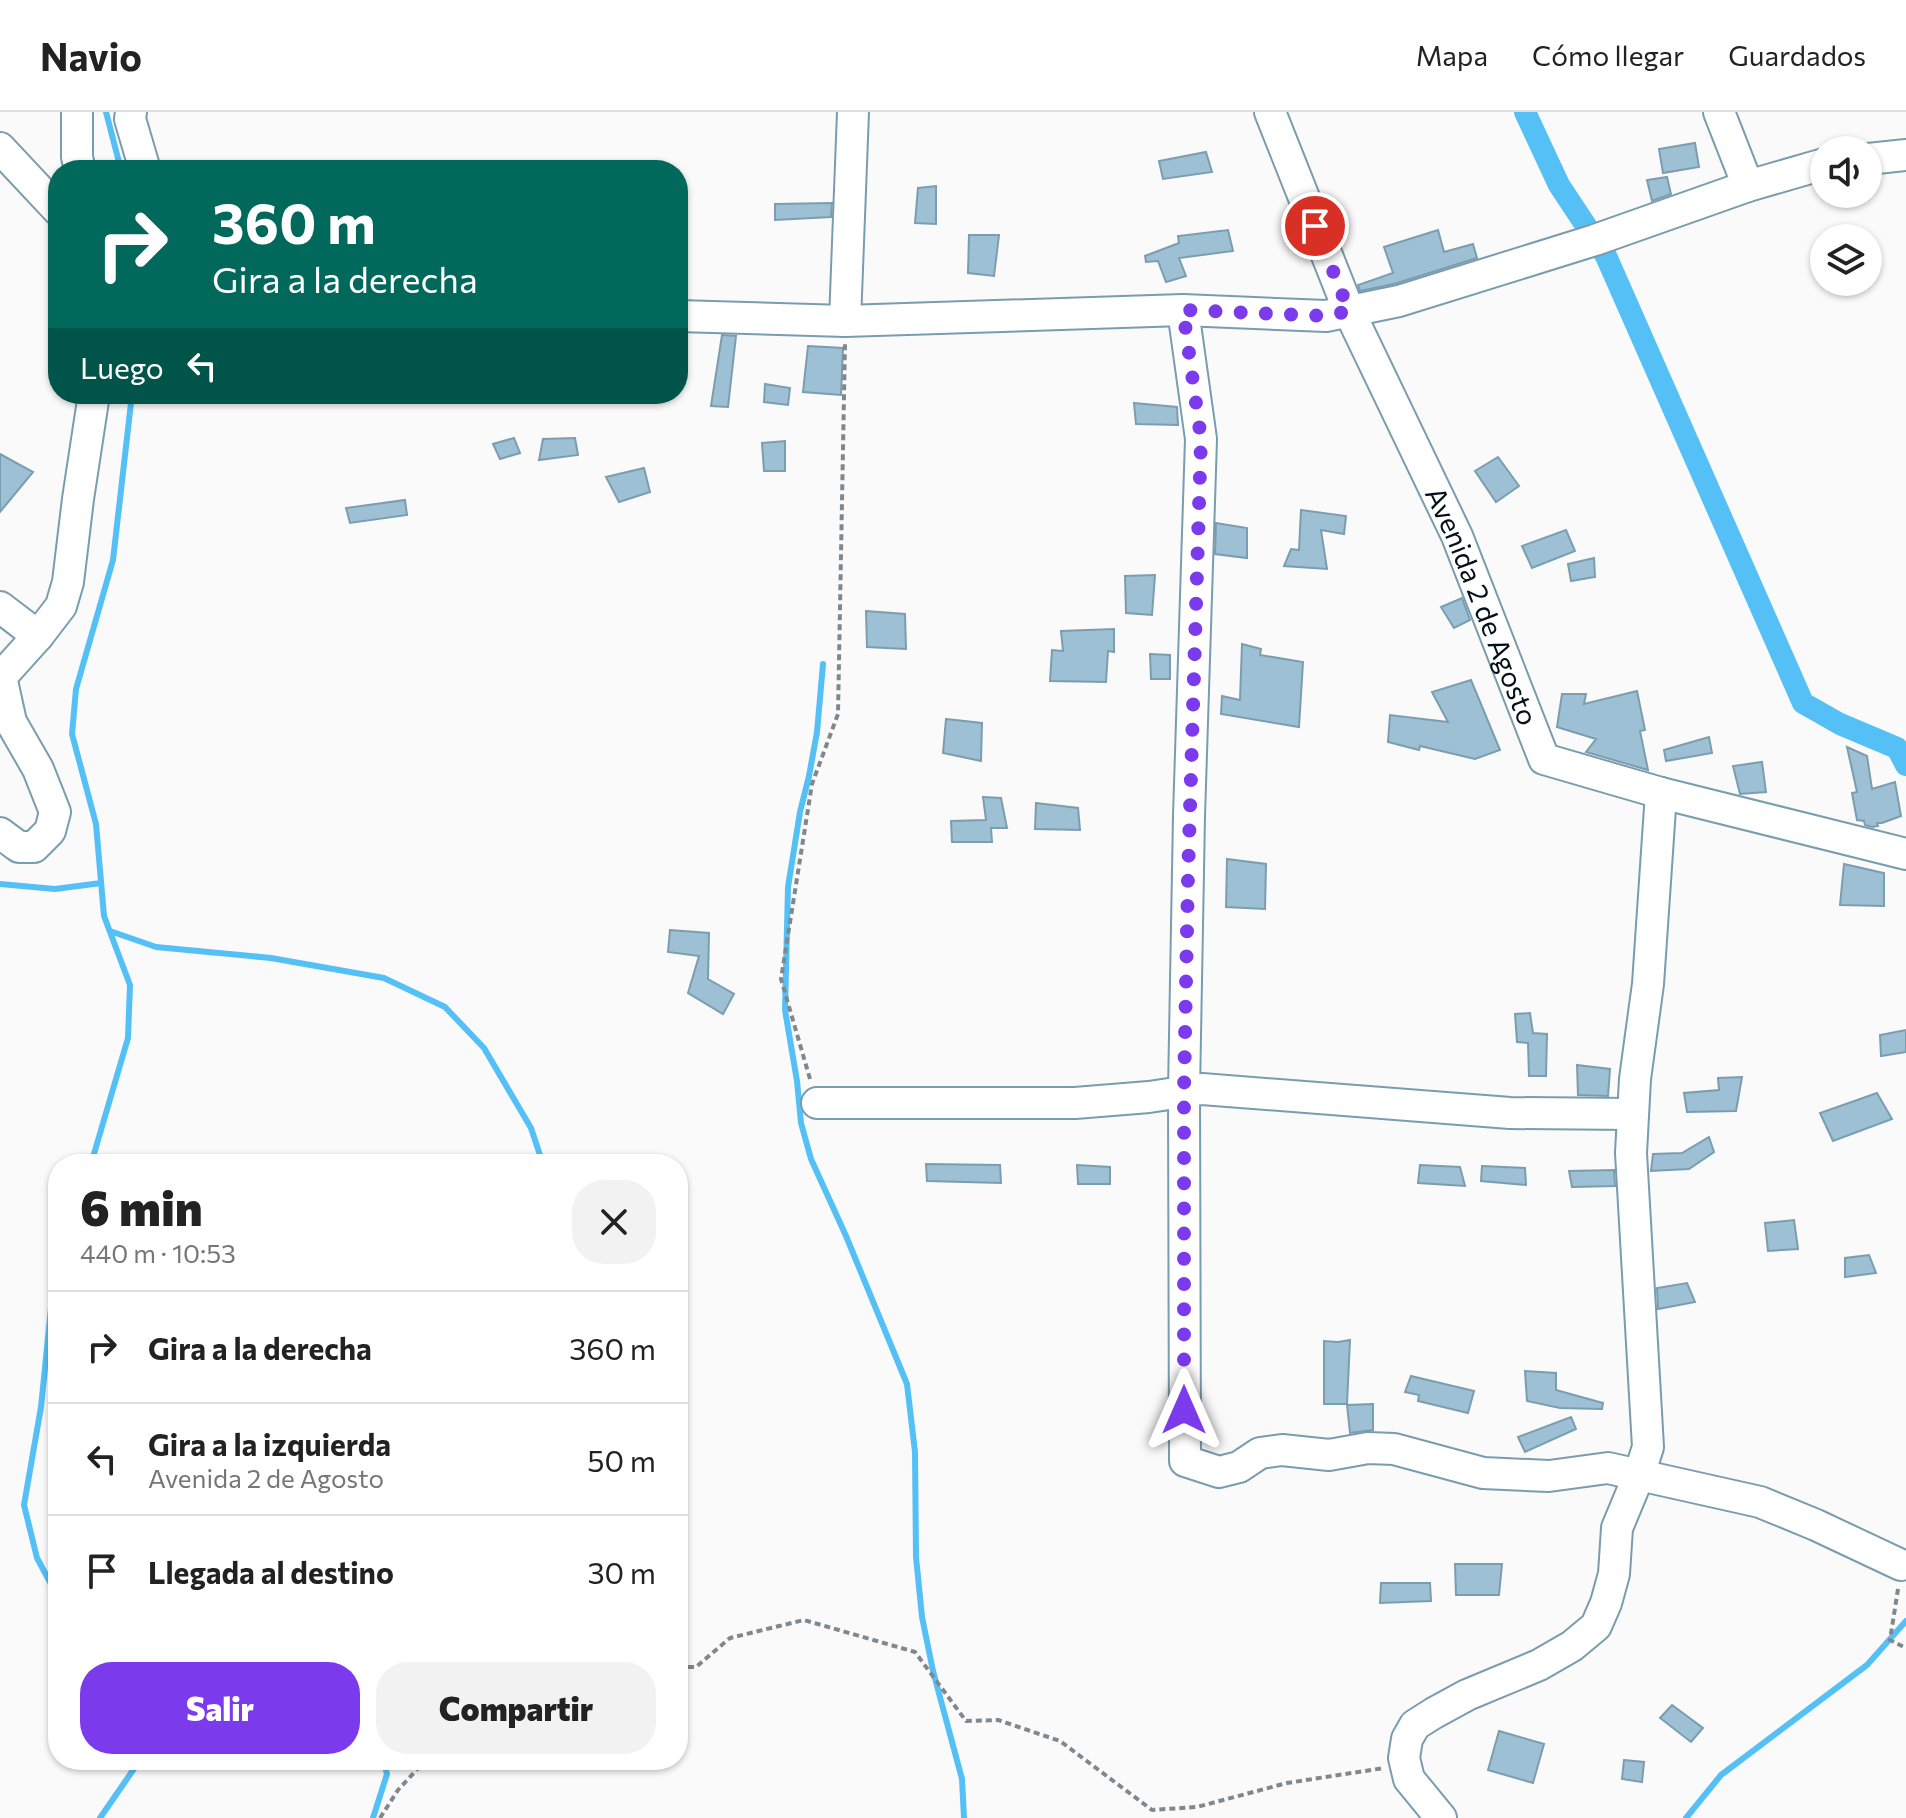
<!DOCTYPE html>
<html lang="es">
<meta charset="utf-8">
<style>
:root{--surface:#fff;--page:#f2f2f2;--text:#222;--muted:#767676;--line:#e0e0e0;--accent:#7c3aed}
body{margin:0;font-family:Commissioner,sans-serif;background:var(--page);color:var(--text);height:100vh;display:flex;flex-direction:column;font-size:30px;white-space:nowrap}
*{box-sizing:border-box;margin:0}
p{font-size:26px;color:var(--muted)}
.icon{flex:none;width:44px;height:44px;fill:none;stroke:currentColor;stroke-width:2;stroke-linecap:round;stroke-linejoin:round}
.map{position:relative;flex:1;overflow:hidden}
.drawer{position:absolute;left:48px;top:1042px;width:640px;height:616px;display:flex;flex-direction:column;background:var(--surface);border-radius:32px;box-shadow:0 2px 6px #0004}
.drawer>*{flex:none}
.top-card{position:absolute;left:48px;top:48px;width:640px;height:244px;border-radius:32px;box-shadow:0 2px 6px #0004;background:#00695c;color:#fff;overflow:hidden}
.controls{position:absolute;left:1810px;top:24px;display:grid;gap:16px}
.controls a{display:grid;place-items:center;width:72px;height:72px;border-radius:50%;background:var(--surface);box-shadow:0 2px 6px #0004;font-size:40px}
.pin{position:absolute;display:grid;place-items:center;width:68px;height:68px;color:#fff;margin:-34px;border:4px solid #fff;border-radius:50%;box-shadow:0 2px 8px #0007}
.me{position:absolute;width:88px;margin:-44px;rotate:0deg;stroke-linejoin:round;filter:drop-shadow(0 0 6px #0008)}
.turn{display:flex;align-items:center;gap:28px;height:168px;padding:0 32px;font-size:36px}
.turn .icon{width:104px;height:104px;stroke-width:2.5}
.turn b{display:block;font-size:56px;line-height:68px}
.then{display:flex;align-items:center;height:76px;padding:0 32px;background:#0003;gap:16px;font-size:30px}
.round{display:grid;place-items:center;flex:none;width:84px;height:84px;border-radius:32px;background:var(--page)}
.head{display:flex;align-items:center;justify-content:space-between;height:136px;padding:0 32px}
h1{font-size:48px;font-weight:800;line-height:60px}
.primary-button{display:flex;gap:16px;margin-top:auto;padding:16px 32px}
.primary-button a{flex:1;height:92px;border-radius:32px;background:var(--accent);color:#fff;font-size:32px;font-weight:800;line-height:92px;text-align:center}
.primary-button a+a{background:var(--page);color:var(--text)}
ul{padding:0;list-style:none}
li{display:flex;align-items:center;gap:24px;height:112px;padding:0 32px;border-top:2px solid var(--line)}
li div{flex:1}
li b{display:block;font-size:30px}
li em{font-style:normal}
header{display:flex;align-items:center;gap:48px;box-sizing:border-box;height:112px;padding:0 40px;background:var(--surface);border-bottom:2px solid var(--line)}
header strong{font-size:38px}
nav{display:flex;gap:44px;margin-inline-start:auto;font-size:28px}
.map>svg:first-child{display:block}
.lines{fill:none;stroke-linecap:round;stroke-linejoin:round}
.stream{stroke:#54c0f6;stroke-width:6}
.canal{stroke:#54c0f6;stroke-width:22}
.building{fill:#9dc0d4;stroke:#7b9db0;stroke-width:2}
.minor-casing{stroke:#7a9caf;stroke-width:34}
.path{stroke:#81878b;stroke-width:4;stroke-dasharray:6 4;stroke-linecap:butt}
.minor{stroke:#fff;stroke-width:30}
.route{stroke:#7c3aed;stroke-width:14;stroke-dasharray:0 25.2}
.labels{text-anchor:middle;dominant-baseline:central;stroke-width:7;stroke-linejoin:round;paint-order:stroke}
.street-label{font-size:28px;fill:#041017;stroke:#fafafa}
</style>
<header>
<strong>Navio</strong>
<nav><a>Mapa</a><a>Cómo llegar</a><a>Guardados</a></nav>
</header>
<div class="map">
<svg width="1906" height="1706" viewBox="0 0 1906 1706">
<rect width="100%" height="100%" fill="#fafafa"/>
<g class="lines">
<path class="stream" d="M 106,0 L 121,58
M 823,552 L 817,620 L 809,664 L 800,700 L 788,775 L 785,898 L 797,969 L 801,1011 L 811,1047 L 846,1124 L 907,1272 L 915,1340 L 916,1445 L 922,1505 L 933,1559 L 962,1667 L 964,1706
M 0,772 L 55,777 L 101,771
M 110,819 L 156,835 L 271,846 L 384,866 L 445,895 L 484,936 L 531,1016 L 543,1052
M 91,1052 L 128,926 L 130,873 L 104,804 L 96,712 L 72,622 L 76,577 L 113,448 L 132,282
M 58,1127 L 41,1295 L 24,1393 L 37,1446 L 58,1485
M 100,1706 L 140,1648
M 373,1706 L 387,1662 L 383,1648
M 1686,1706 L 1721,1663 L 1867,1553 L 1906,1509"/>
<path class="canal" d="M 1525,0 L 1559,73 L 1606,144 L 1803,591 L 1840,612 L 1897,636 L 1906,653"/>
</g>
<path class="building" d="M 1695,31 L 1699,55 L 1663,61 L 1659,37 Z
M 1206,40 L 1212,60 L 1163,67 L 1159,49 Z
M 1667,65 L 1671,82 L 1652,89 L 1647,68 Z
M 936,74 L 936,112 L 915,111 L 918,76 Z
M 832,91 L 831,105 L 775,108 L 775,92 Z
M 1228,118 L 1233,139 L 1179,146 L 1186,164 L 1166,170 L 1158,149 L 1146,150 L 1145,144 L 1179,131 L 1178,124 Z
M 1438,118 L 1444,140 L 1473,132 L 1477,146 L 1394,172 L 1360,179 L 1358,173 L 1393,161 L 1384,135 Z
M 969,123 L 999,123 L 994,164 L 968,161 Z
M 722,223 L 736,224 L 728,295 L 711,294 Z
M 808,234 L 843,236 L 841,283 L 803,280 Z
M 765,272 L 790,276 L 788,293 L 764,290 Z
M 1134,291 L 1177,295 L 1178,313 L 1136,312 Z
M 514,326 L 520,341 L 500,347 L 493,332 Z
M 575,326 L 578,343 L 539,348 L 543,327 Z
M 785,329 L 785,359 L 764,359 L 762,331 Z
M 0,342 L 33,360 L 0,400 Z
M 1498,345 L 1519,374 L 1496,390 L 1475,359 Z
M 644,356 L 650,380 L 619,390 L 606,365 Z
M 405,388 L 407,403 L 350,411 L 346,396 Z
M 1301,398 L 1346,404 L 1344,422 L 1321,418 L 1327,457 L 1284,454 L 1291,437 L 1299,438 Z
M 1216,411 L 1247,416 L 1247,446 L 1215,442 Z
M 1566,418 L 1575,439 L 1532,456 L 1522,434 Z
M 1594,446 L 1595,465 L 1571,469 L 1568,452 Z
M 1155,463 L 1152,503 L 1126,501 L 1125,464 Z
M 1462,486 L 1470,508 L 1454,516 L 1441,495 Z
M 866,499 L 905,502 L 906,537 L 867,535 Z
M 1114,517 L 1114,540 L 1108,539 L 1106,570 L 1050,569 L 1052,538 L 1063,539 L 1061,519 Z
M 1242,532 L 1261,537 L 1260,543 L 1303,550 L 1299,615 L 1221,602 L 1222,584 L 1240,588 Z
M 1150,542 L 1170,543 L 1170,567 L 1151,567 Z
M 1471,568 L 1500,638 L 1475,647 L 1420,634 L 1419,638 L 1388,630 L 1390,603 L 1448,610 L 1432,580 Z
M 1637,579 L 1645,618 L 1640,619 L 1648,658 L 1586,640 L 1596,627 L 1557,615 L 1562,582 L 1586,582 L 1584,592 Z
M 946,607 L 982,611 L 981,649 L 943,641 Z
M 1709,625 L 1712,641 L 1666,649 L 1664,638 Z
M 1847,635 L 1867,644 L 1872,677 L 1895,670 L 1901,704 L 1882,711 L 1877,711 L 1878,714 L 1872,715 L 1865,713 L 1864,709 L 1857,708 L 1852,681 L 1857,680 Z
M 1762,650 L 1766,680 L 1740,682 L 1733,654 Z
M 983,685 L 1001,686 L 1007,716 L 991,716 L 992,730 L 952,730 L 951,709 L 986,708 Z
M 1036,691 L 1078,696 L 1080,718 L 1035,717 Z
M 1227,747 L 1266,752 L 1265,797 L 1226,795 Z
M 1844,752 L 1884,761 L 1884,794 L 1840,793 Z
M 670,818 L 709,821 L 708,867 L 734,882 L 723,902 L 688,881 L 699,844 L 668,840 Z
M 1530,901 L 1533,921 L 1547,922 L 1546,964 L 1529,964 L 1528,931 L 1517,930 L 1515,902 Z
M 1906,918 L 1906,940 L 1881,944 L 1880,923 Z
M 1577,953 L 1610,957 L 1608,984 L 1578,983 Z
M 1742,965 L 1736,999 L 1687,1000 L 1684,981 L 1719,978 L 1718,966 Z
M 1877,981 L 1892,1007 L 1833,1029 L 1820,1001 Z
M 1709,1025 L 1714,1040 L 1689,1057 L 1651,1059 L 1653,1042 L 1682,1041 Z
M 926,1052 L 1000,1053 L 1001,1071 L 927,1069 Z
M 1077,1053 L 1110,1055 L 1110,1072 L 1078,1072 Z
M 1420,1053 L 1460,1055 L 1465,1074 L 1418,1071 Z
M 1482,1054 L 1525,1056 L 1526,1073 L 1481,1069 Z
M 1614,1058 L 1615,1074 L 1572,1075 L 1569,1059 Z
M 1794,1108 L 1798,1137 L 1768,1139 L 1765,1111 Z
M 1869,1143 L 1876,1161 L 1845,1165 L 1845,1146 Z
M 1687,1171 L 1695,1190 L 1658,1197 L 1657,1176 Z
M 1350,1228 L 1347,1292 L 1324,1292 L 1324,1229 L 1338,1230 Z
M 1525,1259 L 1556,1261 L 1556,1278 L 1603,1291 L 1602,1297 L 1560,1296 L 1527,1289 Z
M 1411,1264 L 1474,1279 L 1468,1301 L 1418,1289 L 1419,1283 L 1405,1280 Z
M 1373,1292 L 1373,1318 L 1350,1321 L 1347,1293 Z
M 1571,1305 L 1576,1317 L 1525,1340 L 1518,1325 Z
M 1455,1452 L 1502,1452 L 1499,1483 L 1456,1483 Z
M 1381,1471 L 1430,1471 L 1431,1489 L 1380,1491 Z
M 1672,1593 L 1703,1616 L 1691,1630 L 1660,1606 Z
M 1499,1619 L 1544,1632 L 1533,1671 L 1488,1658 Z
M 1624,1648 L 1644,1650 L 1642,1670 L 1622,1667 Z"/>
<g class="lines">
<defs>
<g id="minor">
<path d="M 77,0 L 77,45 L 80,58"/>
<path d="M 131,0 L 130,7 L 145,58"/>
<path id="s1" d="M 1270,0 L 1349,199 L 1457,424 L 1544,647 L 1661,681 L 1906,742"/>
<path d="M 1719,0 L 1748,74"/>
<path d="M 0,36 L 58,98"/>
<path d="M 1868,47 L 1906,43"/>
<path d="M 1183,198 L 1201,327 L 1189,704 L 1184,979 L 1185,1349 L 1219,1360 L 1239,1355 L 1260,1341 L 1282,1338 L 1329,1343 L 1368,1336 L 1394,1337 L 1483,1361 L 1549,1364 L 1608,1356 L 1760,1390 L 1816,1413 L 1901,1453"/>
<path d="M 678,204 L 845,209 L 1183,198 L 1326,204 L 1399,189 L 1595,128 L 1748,74 L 1824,52"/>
<path d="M 845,209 L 853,0"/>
<path d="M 0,495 L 38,524"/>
<path d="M 0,560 L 11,610 L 38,657 L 55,700 L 50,719 L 34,735 L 19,735 L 0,721"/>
<path d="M 2,564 L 38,524 L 61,494 L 68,470 L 78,387 L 94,282"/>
<path d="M 817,991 L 1075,991 L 1149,985 L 1202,977 L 1510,1001 L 1633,1002"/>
<path d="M 1441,1706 L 1409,1667 L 1404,1646 L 1407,1627 L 1415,1613 L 1434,1601 L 1467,1583 L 1539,1553 L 1572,1534 L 1596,1514 L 1606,1491 L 1614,1462 L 1617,1416 L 1639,1363 L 1648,1335 L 1631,1041 L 1635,967 L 1648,872 L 1661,681"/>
</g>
</defs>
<use href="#minor" class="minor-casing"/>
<path class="path" d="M 810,967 L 781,867 L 812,672 L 838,602 L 845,231
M 1898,1477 L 1890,1528 L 1906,1536
M 678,1555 L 696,1555 L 730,1526 L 804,1508 L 915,1540 L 966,1609 L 998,1608 L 1060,1629 L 1152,1698 L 1197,1695 L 1287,1671 L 1384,1656
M 380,1706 L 398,1678 L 422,1652 L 422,1648"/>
<use href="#minor" class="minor"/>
</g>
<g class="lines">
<path class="route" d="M 1184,1298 L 1184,979 L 1188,765 L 1201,327 L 1183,198 L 1326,204 L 1349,199 L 1315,114"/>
</g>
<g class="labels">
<g class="street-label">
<text stroke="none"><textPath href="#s1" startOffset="538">Avenida 2 de Agosto</textPath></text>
</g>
</g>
</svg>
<div class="controls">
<a><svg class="icon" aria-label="sound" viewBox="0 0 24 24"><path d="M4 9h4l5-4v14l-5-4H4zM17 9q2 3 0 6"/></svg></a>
<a><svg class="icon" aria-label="layers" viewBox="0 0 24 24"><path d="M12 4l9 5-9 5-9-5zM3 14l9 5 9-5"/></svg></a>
</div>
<div class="pin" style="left:1315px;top:114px;background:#d93025"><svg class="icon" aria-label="arrive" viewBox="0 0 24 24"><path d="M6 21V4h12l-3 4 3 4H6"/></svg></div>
<svg class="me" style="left:1184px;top:1298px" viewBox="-20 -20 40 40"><path d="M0-17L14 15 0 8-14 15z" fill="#7c3aed" stroke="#fff" stroke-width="4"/></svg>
<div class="top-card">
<div class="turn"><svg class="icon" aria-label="right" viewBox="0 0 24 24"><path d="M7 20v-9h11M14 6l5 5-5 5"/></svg><div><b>360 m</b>Gira a la derecha</div></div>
<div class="then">Luego<svg class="icon" aria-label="left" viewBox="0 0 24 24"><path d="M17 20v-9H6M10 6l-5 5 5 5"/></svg></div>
</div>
<section class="drawer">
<div class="head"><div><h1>6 min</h1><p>440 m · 10:53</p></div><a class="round"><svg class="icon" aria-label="close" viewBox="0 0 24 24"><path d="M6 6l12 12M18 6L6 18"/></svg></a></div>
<ul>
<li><svg class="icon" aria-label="right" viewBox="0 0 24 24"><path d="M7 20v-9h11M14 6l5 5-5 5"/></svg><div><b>Gira a la derecha</b></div><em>360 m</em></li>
<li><svg class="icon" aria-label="left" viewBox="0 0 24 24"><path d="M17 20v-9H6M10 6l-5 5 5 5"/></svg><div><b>Gira a la izquierda</b><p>Avenida 2 de Agosto</p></div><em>50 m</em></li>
<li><svg class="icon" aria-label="arrive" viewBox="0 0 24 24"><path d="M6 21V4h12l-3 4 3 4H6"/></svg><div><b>Llegada al destino</b></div><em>30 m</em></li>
</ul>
<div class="primary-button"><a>Salir</a><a>Compartir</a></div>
</section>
</div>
